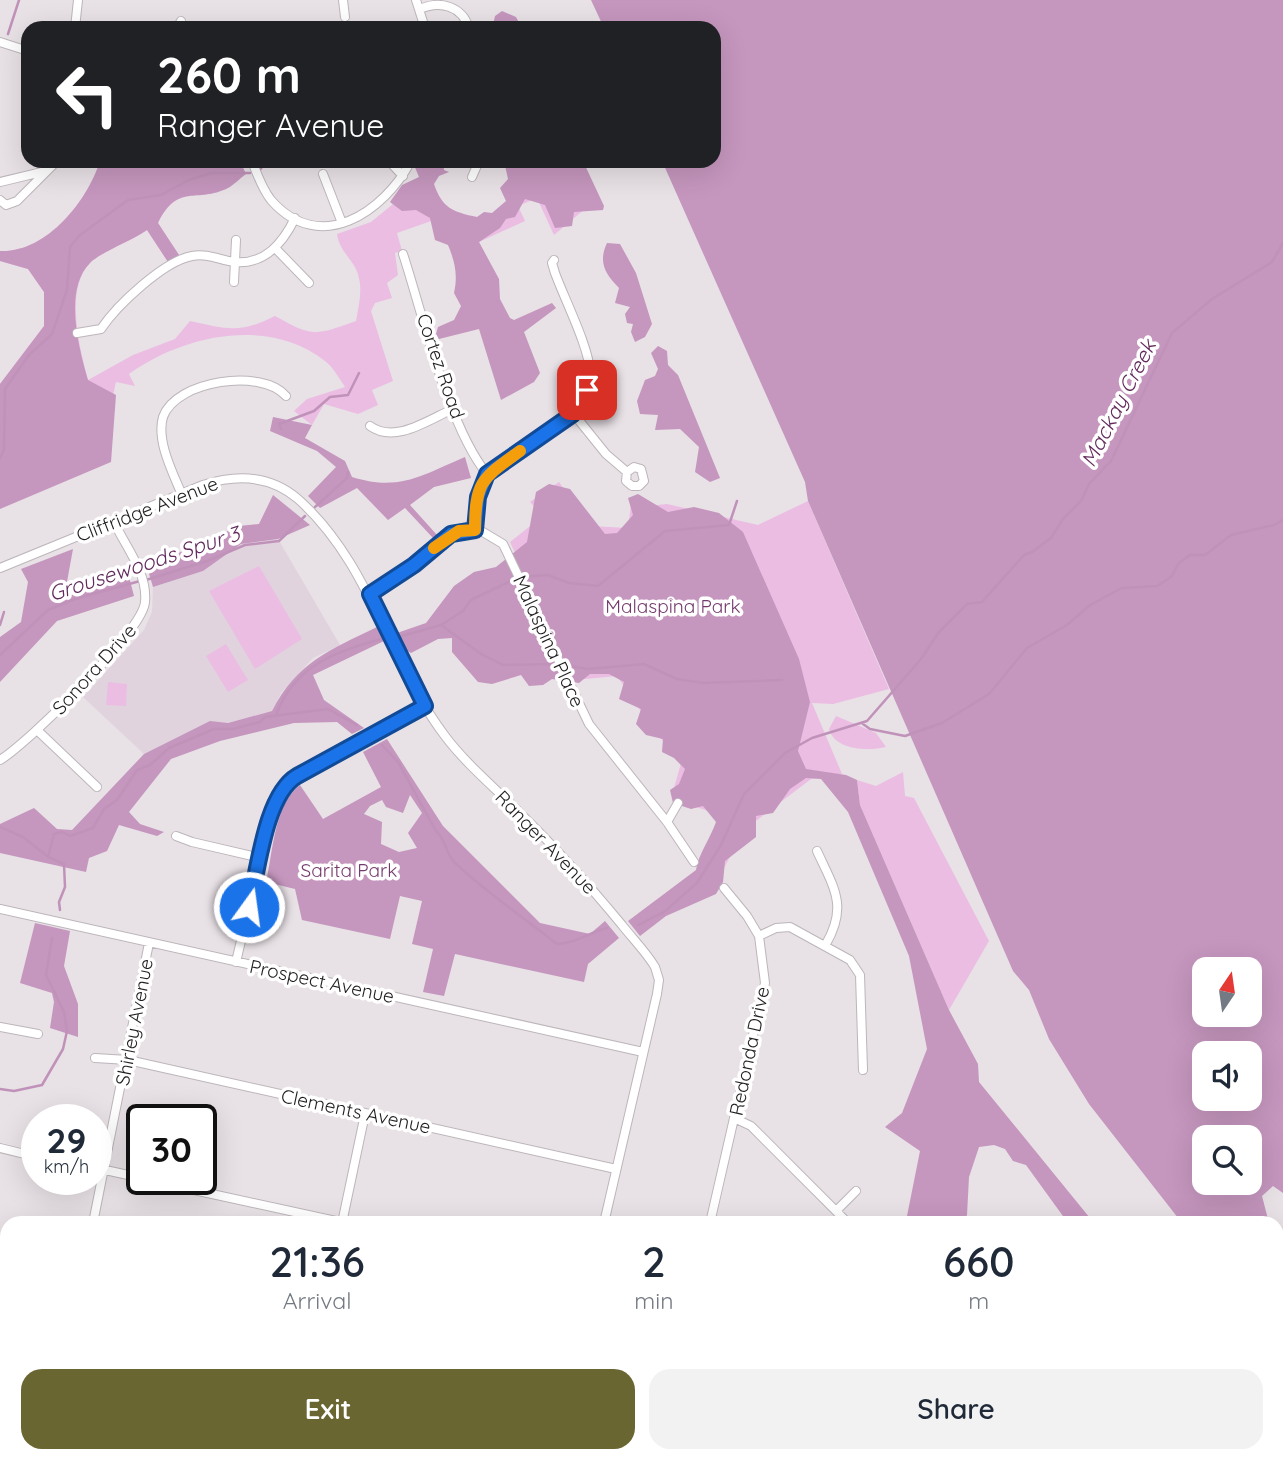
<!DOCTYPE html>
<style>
:root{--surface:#fff;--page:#f2f2f3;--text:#1f2937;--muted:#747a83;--accent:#696632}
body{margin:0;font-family:Quicksand,sans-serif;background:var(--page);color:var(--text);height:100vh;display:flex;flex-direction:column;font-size:26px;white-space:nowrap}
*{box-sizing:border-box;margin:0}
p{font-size:23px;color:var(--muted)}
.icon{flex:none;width:38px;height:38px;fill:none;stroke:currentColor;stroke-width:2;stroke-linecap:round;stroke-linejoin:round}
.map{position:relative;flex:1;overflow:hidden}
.drawer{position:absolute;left:0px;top:1216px;width:1284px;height:247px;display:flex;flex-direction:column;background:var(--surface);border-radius:21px 21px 0 0;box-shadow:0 7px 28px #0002}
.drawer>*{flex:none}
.hud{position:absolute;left:21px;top:21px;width:700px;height:147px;border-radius:21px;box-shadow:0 7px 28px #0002;background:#202124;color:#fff;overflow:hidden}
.needle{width:46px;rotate:13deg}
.controls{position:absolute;left:1192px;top:957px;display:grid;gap:14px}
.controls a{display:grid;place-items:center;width:70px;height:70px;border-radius:14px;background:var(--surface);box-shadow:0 7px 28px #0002;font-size:35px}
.speed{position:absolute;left:21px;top:1104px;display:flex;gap:14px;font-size:35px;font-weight:700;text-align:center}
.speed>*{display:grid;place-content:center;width:91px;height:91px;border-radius:50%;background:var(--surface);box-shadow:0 7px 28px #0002;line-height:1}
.speed small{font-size:18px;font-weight:400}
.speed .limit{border:4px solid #111;border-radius:10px;background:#fff;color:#111}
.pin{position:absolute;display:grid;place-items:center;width:60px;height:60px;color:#fff;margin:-30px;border-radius:14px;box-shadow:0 4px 10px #0006}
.me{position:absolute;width:77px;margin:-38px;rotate:14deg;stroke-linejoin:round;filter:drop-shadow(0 0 5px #0008)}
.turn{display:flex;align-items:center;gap:24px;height:147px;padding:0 21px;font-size:32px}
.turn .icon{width:91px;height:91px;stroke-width:2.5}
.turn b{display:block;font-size:49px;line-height:60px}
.eta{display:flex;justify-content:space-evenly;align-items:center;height:119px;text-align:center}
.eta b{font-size:42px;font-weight:600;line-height:49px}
.button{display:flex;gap:14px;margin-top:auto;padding:14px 21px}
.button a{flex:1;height:80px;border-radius:21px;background:var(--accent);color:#fff;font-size:28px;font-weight:600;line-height:80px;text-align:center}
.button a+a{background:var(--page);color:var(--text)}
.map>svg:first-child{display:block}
.built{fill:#e0d3de}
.green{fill:#ebbde3}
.forest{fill:#c596be;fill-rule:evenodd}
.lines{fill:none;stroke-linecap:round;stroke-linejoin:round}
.stream{stroke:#c092b9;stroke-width:2.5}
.street-casing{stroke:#bcb6bb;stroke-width:10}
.secondary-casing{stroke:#bcb6bb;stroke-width:13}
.street{stroke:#fff;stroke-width:8}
.secondary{stroke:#efeed9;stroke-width:10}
.route-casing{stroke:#114b97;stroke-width:18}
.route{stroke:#1a73e8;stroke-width:12}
.slow{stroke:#f59e0b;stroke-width:12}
.labels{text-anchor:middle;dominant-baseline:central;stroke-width:7;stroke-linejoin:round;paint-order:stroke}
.street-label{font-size:19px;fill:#1f1d1f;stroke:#fff}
.park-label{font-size:19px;fill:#743a6d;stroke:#fff}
.water-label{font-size:21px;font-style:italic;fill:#62295c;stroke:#fff}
</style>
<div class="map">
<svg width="1283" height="1462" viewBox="0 0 1283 1462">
<rect width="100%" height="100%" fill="#e8e1e6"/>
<path class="built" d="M 278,539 L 340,645 L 313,658 L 281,693 L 272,711 L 228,723 L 210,722 L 144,754 L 83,697 L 144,630 L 152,612 L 153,587 L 203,571 L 241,544 Z"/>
<path class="green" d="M 100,161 L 227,188 C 195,196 174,189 158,223 L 179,255 L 168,262 L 147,230 C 133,240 99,253 90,263 C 64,289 80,349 88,380 L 133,355 L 175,339 L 190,321 C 227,329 240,334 275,316 C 313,337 314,336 356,321 C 359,303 364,287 356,269 C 349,256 339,249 337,234 L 371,222 L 398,200 L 483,228 L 574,161 L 593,202 L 554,235 L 537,198 L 518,206 L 525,221 L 479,242 L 434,220 L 397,233 L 402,251 L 395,253 L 398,275 L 387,283 L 392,298 L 375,303 L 371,311 L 393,381 L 372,390 L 378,405 L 358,414 L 324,404 L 312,425 L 294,411 L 307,399 L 345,387 C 339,378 333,367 325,361 C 268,316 183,335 129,374 L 135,386 L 116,382 L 98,465 L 0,384 L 44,326 L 44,292 L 28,269 L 0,261 L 0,251 C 46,253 87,202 100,161 Z
M 559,482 L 590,526 L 628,528 L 632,497 L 649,506 L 667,504 L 758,525 L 808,501 L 889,689 L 833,704 L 812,703 L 842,774 L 811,779 L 744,830 L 723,870 L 727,817 L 687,804 L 672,795 L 682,760 L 657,735 L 617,676 L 574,680 L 510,542 L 543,516 L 530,502 Z
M 259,566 L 302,639 L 255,669 L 209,591 Z
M 226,644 L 248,680 L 228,692 L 206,656 Z
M 108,682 L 127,684 L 126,706 L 106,705 Z
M 836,716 L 876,733 L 886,747 C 869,751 835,751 829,729 Z
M 903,772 L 905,796 L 914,798 L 989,941 L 949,1010 L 860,805 L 857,780 L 876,786 Z"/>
<path class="forest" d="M 591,0 L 1283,0 L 1283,1193 L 1273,1186 L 1262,1196 L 1269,1223 L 1182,1223 L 1089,1104 L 1049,1039 L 1029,990 L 1013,971 L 808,501 L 805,482 L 662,161 L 714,161 L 714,28 L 604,28 ZM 1204,970 L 1250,970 L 1250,1015 L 1204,1015 ZM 1204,1054 L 1250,1054 L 1250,1099 L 1204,1099 ZM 1204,1138 L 1250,1138 L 1250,1183 L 1204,1183 Z
M 502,11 L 516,17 L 522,28 L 496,28 L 493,25 L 495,16 Z
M 100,161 L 240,161 L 246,174 C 240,178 234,185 228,188 C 196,204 178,182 158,223 L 179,255 L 168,262 L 147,230 C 133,240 99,253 90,263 C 63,290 79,349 88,380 L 116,395 L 111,462 L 0,509 L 0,384 L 44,326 L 44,292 L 28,269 L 0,261 L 0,251 C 46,253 87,202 100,161 Z
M 416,161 L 443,161 L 444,170 L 449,172 L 439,176 L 434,184 C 442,208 453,212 477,217 L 484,212 L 492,213 L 506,201 L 500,188 L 508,179 L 504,161 L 583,161 L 604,206 L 603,210 L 574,212 L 572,226 L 555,228 L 545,205 L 525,199 L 515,217 L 506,219 L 500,228 L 479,242 L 499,279 L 500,299 L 510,318 L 514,320 L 552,303 L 556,308 L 524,332 L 540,373 L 534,382 L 501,400 L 479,329 L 439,339 L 436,334 L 438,327 L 454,320 L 461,306 L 454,293 C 458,275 455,262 448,245 L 435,240 L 430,218 L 416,210 L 402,211 L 390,202 L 402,185 L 419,177 L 414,165 Z
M 607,243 L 620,244 L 636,273 L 652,324 L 645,337 L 635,342 L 631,332 L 633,324 L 627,323 L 625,314 L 630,307 L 615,303 L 619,288 C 605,274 598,262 607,243 Z
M 658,346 L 667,351 L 668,365 L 678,375 L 720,478 L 710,482 L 695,472 L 699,447 L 680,429 L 655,430 L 658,415 L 640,414 L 637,401 L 645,380 L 655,376 L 658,369 L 651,353 Z
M 273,417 L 312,425 L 305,438 L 345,461 L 352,477 C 400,492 422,475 465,457 L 471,478 L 434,487 L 410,505 L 437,535 L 433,538 L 405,508 L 388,520 L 357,488 L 320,508 L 308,496 L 336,467 L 317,451 L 270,431 Z
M 549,484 L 570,489 L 605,534 L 617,533 L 633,515 L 628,498 L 638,494 L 668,512 L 694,507 L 719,513 L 743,532 L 799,659 L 810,702 L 798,751 L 806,769 L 846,775 L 857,780 L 860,805 L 949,1010 L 978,1064 L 979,1082 L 1094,1223 L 1068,1223 L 1026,1165 L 1013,1161 L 1005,1149 L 994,1145 L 979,1147 L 969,1177 L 967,1215 L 962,1223 L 909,1223 L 907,1216 L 920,1151 L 885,1127 L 902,1113 L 927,1049 L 909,956 L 848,812 L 821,779 L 806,778 L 790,789 L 773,813 L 756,816 L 756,837 L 725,861 L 723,882 L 716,894 L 666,916 L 640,936 L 628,921 L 696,870 C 698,855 710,839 716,822 L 703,806 L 691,809 L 673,803 L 670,790 L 679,784 L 685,769 L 674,758 L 662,752 L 663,739 L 646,735 L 636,724 L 641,709 L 619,699 L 624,682 L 609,674 L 590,674 L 579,683 L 552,679 L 543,685 L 529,686 L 521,675 L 492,684 L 478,682 L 452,652 L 452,638 L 438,639 L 411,653 L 400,646 L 397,633 L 426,623 L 454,586 L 474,572 L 496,567 L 527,542 L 536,492 Z
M 273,495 L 310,525 L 278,539 L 241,544 L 203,571 L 153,587 L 147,567 L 239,526 L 259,524 Z
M 73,549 L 64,598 L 128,573 L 134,596 L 57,621 L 0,682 L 0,637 L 21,622 L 28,582 L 21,569 Z
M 377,627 L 384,641 L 313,675 L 324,700 L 364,728 L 352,734 L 337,722 L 294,723 L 220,741 L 171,759 L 129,812 L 140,824 L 164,832 L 157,836 L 119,825 L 107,851 L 89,858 L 86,872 L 0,853 L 0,824 L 34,808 L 57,829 L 72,830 L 144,754 L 210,721 L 228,723 L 272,711 C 297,662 330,650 377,627 Z
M 387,739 L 443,826 L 540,923 L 590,934 L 605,921 L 619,938 L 588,964 L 584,982 L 455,954 L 444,996 L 423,992 L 433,949 L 412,944 L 422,901 L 400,896 L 390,939 L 302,920 L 295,889 L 266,882 C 273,853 274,804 300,785 L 323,819 L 381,787 L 363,752 ZM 410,795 L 422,813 L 408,833 L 417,848 L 399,852 L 381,844 L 382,822 L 364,814 L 370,806 L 382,800 L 386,807 L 403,813 Z
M 35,923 L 70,931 L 64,966 L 78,1004 L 78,1037 L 50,1028 L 54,1002 L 52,993 L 20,983 Z
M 1278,1261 L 1283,1292 L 1283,1339 L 1278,1333 Z
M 0,1330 L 7,1330 L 7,1396 L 0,1397 Z
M 1112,1456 L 1237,1456 L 1236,1462 L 1120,1462 Z"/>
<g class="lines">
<path class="stream" d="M 8,34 L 19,0
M 258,172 L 267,161
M 281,429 L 279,424 L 314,411 L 330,397 L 348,395 L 359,373
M 0,458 L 4,450 L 5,389 L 29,355 L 52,334 L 67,290 L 70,247 L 80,235 L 128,200 L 161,195 L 189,180 L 211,173 L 250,173
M 315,507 L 347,478 L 348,472
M 146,580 L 207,561 L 245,545 L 279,541 L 305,516
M 0,625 L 4,612
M 441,625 L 481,654 L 503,665 L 551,664
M 398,637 L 441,625 L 463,611 L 471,600 L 519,577 L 548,575 L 569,583 L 598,586 L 665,531 L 729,525 L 737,501
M 0,655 L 48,610 L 75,599 L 140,581
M 565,665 L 588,669 L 644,664 L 677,679 L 704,683 L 782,680
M 276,715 C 295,665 334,652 385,638
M 863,724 L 870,729 L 905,736 L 942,723 L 989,694 L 1027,648 L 1067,625 L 1090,605 L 1122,588 L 1157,586 L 1171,577 L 1179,563 L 1190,555 L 1205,555 L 1231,535 L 1274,525 L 1283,520
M 382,745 L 398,762 L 436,831 C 447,841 445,853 455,863 C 487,893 523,917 557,944 C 577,943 588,933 607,928
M 0,827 L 23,837 L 47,856
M 60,910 L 59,902 L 65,887 L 64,864 L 48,857 L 54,834 L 62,832 L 70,836 L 93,828 L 104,809 L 117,800 L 137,770 L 150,765 L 169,748 L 214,729 L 233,729 L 260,722 L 265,717 L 328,709 L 357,725
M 638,925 L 664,912 L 697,883 L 721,845 L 744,794 L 785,753 L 812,738 L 867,721 L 921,659 L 939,632 L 967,604 L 982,602 L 1024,555 L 1032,552 L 1051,538 L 1063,519 L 1081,501 L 1089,484 L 1111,461 L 1172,333 L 1212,299 L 1272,262 L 1283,243
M 0,1089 L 14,1091 L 42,1085 L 63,1049 L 67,1031 L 64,1012 L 46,975 L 52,938
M 0,1374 L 7,1375"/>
<defs>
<path id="street" d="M 343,0 L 345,17
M 416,0 L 425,28
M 420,9 C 440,0 462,6 469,28
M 75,28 L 78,0
M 177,28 L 181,21
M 0,42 L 28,51
M 252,161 C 257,174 262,189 271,200 C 320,256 384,212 411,161
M 389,161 L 403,176
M 323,174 L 342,223
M 472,177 L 479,161
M 0,182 L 46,171
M 0,200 L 6,205 L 17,201 L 57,161
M 276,249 L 309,283
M 403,254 C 423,315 448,426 487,474
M 234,282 L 236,240
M 77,333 L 101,329 C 117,305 164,261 192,256 C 207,253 220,260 234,262 C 265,265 283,243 295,218
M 573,413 L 606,454 L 627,472 L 634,467 L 641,469 L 644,481 L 639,486 L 632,486 L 626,481 L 627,472
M 370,426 C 395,444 428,420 453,409
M 182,495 C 173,473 156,441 163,417 C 176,380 262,368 286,396
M 475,530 C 475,514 475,486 488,474 C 520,443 589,426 590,373 C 590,349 564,298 555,273 L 552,263 L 554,260
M 0,568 L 203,485 C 237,474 270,475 298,499 C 371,564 388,661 445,736 C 466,764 494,787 519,812 C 556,848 589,885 622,925 C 633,939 646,952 655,967 L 659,980 L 657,994 L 604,1223
M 370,594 L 459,531 L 483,532 L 503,544 L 589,724 L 667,822 L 694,862
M 38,731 L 97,787
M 0,760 C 28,743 143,631 145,602 C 148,573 125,546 114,522
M 667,822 L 678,803
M 176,836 L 192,842 L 261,858
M 817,851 C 834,888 848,906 826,944
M 0,909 L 643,1052
M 759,936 L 776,928 L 790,927 L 850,960 L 860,975 L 863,1070
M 236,962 L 273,805 L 280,790 L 297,776 L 425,706
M 0,1027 L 38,1034
M 95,1058 L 128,1060 L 616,1169
M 734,1118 L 751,1126 L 848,1223
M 0,1148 L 37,1157
M 96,1168 L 142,1178
M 148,1180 L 345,1223
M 836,1211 L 856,1191
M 93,1223 L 149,943
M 342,1223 L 365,1114
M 710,1223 L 765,983 L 759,936 L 747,916 L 724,888
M 0,1442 L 7,1439
M 87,1456 L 105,1462
M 774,1456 L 779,1462
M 898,1456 L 902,1462
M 1053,1456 L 1058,1462
M 1243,1456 L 1244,1462
M 339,1462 L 342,1456
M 462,1462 L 464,1456
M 547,1462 L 549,1456
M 947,1462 L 948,1456"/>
<path id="secondary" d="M 0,1259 L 7,1261
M 656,1456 L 661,1462
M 222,1462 L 224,1456"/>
</defs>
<use href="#street" class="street-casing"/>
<use href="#secondary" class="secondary-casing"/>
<use href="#street" class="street"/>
<use href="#secondary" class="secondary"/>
</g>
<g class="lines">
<defs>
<path id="route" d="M 249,907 C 258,871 265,795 297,776 L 425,706 L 370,594 L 414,565 L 451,534 L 475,530 L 478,497 L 487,474 L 573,414 L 587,390"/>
</defs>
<use href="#route" class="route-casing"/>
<use href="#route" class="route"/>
<path class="slow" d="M 434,548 L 459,531 L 475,530 C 475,480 483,478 520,451"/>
</g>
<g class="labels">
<g class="street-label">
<text transform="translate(441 366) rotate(71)">Cortez Road</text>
<text transform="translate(147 509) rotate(-21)">Cliffridge Avenue</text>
<text transform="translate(549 641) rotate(65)">Malaspina Place</text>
<text transform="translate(94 669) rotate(-48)">Sonora Drive</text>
<text transform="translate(546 842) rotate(46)">Ranger Avenue</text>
<text transform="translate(322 981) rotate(12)">Prospect Avenue</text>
<text transform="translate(134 1022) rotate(-79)">Shirley Avenue</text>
<text transform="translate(749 1051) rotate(-78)">Redonda Drive</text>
<text transform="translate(356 1111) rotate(12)">Clements Avenue</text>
</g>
<g class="park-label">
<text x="673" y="606">Malaspina Park</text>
<text x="349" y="870">Sarita Park</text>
</g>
<g class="water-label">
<text transform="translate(1118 403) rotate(-63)">Mackay Creek</text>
<text transform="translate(144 563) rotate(-18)">Grousewoods Spur 3</text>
</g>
</g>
</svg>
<div class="controls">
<a><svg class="needle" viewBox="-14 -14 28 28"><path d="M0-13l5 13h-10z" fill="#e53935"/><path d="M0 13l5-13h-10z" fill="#747a83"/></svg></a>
<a><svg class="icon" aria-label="sound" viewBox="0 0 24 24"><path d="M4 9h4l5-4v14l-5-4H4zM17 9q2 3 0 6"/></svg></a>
<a><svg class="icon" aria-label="search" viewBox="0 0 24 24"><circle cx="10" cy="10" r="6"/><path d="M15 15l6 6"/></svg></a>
</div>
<div class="speed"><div>29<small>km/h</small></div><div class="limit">30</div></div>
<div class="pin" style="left:587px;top:390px;background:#d93025"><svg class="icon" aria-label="arrive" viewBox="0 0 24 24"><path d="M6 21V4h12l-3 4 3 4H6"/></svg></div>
<svg class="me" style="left:249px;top:907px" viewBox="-20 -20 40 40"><circle r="17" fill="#1a73e8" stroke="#fff" stroke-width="3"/><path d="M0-11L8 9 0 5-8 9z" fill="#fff"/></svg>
<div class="hud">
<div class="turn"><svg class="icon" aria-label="left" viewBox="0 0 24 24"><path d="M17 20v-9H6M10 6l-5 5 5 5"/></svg><div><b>260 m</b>Ranger Avenue</div></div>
</div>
<section class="drawer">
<div class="eta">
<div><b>21:36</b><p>Arrival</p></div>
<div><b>2</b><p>min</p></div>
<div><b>660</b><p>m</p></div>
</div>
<div class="button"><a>Exit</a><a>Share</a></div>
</section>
</div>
